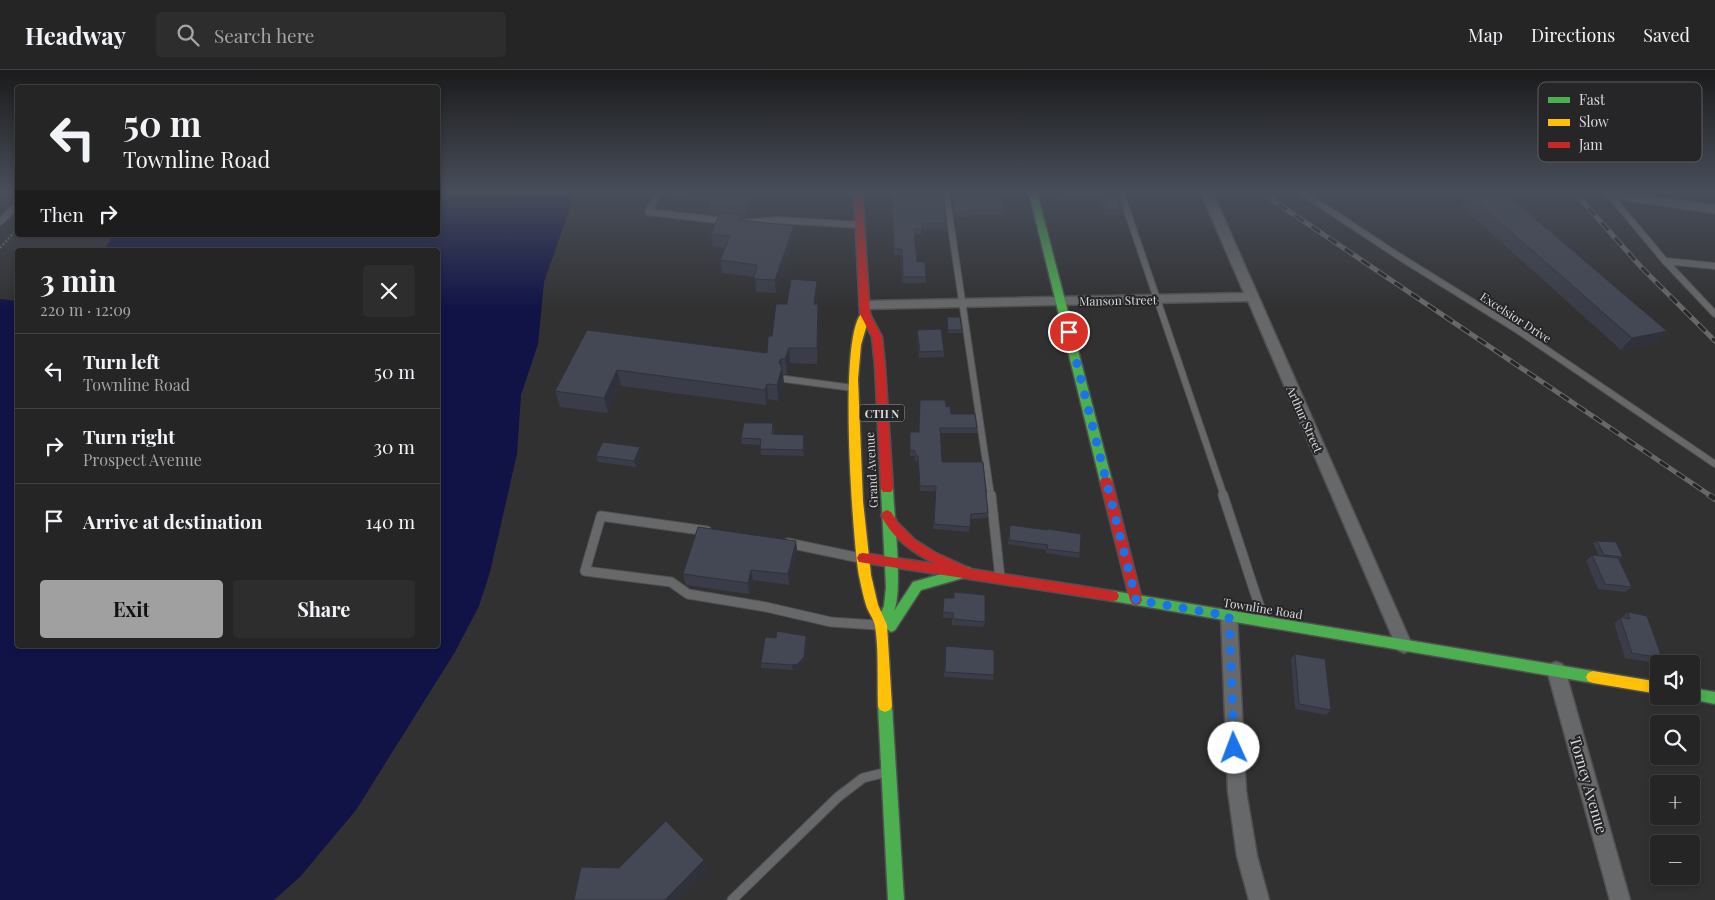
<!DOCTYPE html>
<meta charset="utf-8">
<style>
:root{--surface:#252526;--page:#2d2d2e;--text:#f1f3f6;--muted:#a3a5a7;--line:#424243;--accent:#a0a0a1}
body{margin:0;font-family:"Playfair Display",serif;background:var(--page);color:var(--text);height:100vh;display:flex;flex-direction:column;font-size:19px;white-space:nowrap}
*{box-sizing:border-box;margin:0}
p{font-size:16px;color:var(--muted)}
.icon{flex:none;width:28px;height:28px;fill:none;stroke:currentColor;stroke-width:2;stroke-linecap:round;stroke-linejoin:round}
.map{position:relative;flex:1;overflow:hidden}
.panel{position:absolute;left:15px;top:178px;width:425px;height:400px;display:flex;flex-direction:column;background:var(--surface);border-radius:5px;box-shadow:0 2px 8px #0003,0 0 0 1px var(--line)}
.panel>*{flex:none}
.banner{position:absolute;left:15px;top:15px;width:425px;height:152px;border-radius:5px;box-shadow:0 2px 8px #0003,0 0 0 1px var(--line);background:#252526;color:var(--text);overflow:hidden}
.fabs{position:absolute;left:1650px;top:585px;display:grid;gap:10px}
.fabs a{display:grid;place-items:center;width:50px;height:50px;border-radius:5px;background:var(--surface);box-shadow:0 2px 8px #0003,0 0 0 1px var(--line);font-size:25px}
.pin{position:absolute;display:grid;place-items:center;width:42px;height:42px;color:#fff;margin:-21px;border:2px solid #fff;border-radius:50%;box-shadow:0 1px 5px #0007}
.me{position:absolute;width:55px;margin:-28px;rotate:358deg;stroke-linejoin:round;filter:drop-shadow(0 0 4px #0008)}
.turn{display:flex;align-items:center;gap:18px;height:105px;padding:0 25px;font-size:22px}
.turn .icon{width:65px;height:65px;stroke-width:2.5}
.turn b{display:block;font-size:35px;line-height:42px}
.then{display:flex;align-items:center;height:48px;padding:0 25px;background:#0003;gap:10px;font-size:19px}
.round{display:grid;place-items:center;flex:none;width:52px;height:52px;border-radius:5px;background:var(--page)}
.headline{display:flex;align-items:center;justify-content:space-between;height:85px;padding:0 25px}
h1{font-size:30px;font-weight:700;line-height:38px}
.primary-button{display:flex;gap:10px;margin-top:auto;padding:10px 25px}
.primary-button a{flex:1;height:58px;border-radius:5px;background:var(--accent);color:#111;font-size:20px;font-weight:700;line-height:58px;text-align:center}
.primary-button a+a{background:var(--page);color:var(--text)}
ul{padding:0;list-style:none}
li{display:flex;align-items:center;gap:15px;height:75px;padding:0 25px;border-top:1px solid var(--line)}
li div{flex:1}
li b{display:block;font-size:19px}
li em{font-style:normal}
header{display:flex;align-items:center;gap:30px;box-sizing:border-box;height:70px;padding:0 25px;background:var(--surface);border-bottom:1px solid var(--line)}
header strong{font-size:24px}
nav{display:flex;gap:28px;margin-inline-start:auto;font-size:18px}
.search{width:350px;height:45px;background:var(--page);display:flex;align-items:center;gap:12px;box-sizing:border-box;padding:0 18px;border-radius:5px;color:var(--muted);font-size:19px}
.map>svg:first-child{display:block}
.water{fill:#111347}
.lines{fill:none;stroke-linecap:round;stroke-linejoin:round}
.lane-far1-casing{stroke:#505051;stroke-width:8}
.lane-casing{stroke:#505051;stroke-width:11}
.street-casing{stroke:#505051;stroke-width:3}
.fast-casing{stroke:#505051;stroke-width:3}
.slow-casing{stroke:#505051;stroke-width:3}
.jam-casing{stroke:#505051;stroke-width:3}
.path{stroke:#676768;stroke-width:2.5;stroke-dasharray:2 2;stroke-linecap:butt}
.lane-far1{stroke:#676869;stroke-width:6}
.lane{stroke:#676869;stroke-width:9}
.street{fill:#676869;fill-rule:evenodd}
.fast{fill:#4caf50;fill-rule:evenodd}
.slow{fill:#ffc107;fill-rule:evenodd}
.jam{fill:#c62828;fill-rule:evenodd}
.rail-far1-casing{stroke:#686869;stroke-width:5}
.rail-casing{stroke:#686869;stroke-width:6}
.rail-far1{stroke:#262629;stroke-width:3;stroke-dasharray:10;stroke-linecap:butt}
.rail{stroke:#262629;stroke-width:4.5;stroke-dasharray:13;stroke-linecap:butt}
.wall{fill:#3a3d48}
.shaded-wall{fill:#30323b}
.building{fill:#444754;stroke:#30323b}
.route{stroke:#1a73e8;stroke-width:9;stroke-dasharray:0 16.2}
.labels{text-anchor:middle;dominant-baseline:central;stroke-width:4;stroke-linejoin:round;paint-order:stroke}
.shield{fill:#262629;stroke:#a5a5a7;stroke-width:1}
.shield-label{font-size:11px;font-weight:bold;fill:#dbdbdd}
.street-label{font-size:12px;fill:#dbdbdd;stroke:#262629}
.near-street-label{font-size:15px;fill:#dbdbdd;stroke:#262629}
.key{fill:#262629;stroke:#5c5c5f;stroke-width:1}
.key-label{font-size:14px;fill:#dbdbdd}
</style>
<header>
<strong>Headway</strong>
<div class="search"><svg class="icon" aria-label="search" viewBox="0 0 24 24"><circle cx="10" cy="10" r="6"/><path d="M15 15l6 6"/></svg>Search here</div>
<nav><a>Map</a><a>Directions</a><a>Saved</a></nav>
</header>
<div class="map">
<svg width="1715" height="830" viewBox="0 0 1715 830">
<rect width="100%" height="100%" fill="#313132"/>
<path class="water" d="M 438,123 L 573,123 L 568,144 L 544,212 L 538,274 L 521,325 L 517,384 L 490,502 L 479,536 L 455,582 L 356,740 L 300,807 L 274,830 L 0,830 L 0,229 L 17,231 L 18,575 L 438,575 L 438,180 L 104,180 L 111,169 L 106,165 L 438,165 Z"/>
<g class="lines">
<defs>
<path id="lane-far1" d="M 659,123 L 648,142 L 726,151
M 946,123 L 991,426
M 1121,123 L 1224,426
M 1303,123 L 1400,187 L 1516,259 L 1715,394
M 1608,123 L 1665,191 L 1715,244
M 0,152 L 18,134
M 745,153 L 778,150 L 860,155
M 1665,191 L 1715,196
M 785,309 L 853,318"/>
<path id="lane" d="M 991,425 L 1000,508
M 1223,425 L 1264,550
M 707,461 L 601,446 L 585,501 L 671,512 L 688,524 L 766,537 L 831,552 L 876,555
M 788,473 L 860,488
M 732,830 L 838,727 L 863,708 L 883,703"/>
<path id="street" d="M 1201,123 L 1213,123 L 1412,575 L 1410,580 L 1404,583 L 1398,580 L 1248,231 L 865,239 L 859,235 L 865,231 L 1244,223 Z
M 1606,123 L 1619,123 L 1715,135 L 1715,143 L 1610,128 L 1606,127 L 1604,125 Z
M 1229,539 L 1235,541 L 1237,546 L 1246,721 L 1257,786 L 1269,830 L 1249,830 L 1237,786 L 1228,721 L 1221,546 L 1223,541 Z
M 1556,592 L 1562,594 L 1565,600 L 1630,830 L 1610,830 L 1547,600 L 1550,594 Z"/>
<path id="fast" d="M 1029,123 L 1037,123 L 1112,411 L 1110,414 L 1102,414 L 1100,411 Z
M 887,415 L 891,416 L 893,419 C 894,445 903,521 894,541 L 913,512 L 966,497 L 970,498 L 972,502 L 970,506 L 921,520 L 895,560 L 891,562 L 886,558 L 881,561 L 877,559 L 875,555 L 884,536 L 886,517 L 881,419 L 883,416 Z
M 1113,521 L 1593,601 L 1598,603 L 1600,607 L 1598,611 L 1593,613 L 1113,531 L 1109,530 L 1107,526 L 1109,522 Z
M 1691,618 L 1715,622 L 1715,634 L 1686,628 L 1685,626 L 1691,626 Z
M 885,630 L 890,632 L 892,636 L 904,830 L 888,830 L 878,636 L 880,632 Z"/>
<path id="slow" d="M 865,241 L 870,244 L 861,275 L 858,309 L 863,431 L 871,505 L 878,535 L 887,555 L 892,636 L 890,640 L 885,642 L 880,640 L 878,636 C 877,611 879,581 875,556 C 874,549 868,542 866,535 C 863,526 861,515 859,506 C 853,473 836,250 865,241 Z
M 1593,601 L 1659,612 L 1659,624 L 1593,613 L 1588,611 L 1586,607 L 1588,603 Z"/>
<path id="jam" d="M 854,123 L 862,123 L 870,244 L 882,267 L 885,296 L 893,419 L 891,422 L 883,422 L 881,419 L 875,296 L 872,267 L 860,244 Z
M 1106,407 L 1110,408 L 1112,411 L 1142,530 L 1140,534 L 1136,535 L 1132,534 L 1130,530 L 1100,411 L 1102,408 Z
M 887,440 L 891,442 L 898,453 L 915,470 L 936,483 L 971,499 L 1113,521 L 1117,522 L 1119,526 L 1117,530 L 1113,531 L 859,492 L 857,488 L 859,484 L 863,483 L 936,494 C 913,483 893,469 881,445 L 883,442 Z"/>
</defs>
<use href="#lane-far1" class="lane-far1-casing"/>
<use href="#lane" class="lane-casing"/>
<use href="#street" class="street-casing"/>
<use href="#fast" class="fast-casing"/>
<use href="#slow" class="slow-casing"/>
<use href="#jam" class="jam-casing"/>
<path class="path" d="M 0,178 L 18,158"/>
<use href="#lane-far1" class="lane-far1"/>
<use href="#lane" class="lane"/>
<use href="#street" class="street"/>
<use href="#fast" class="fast"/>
<use href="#slow" class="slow"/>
<use href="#jam" class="jam"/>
<defs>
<path id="rail-far1" d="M 1262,123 L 1711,426
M 1575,123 L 1641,197 L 1715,271"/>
<path id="rail" d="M 1709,425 L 1715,429"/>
</defs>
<use href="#rail-far1" class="rail-far1-casing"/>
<use href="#rail" class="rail-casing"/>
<use href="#rail-far1" class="rail-far1"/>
<use href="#rail" class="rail"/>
</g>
<path class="wall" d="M 673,123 L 757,123 L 747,147 L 742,147 L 742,150 L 794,156 L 795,168 L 776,223 L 756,222 L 755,207 L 722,203 L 720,190 L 725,178 L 713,176 L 711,164 L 719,145 L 711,145 L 709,132 L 674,129 Z
M 891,123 L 942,123 L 947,153 L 946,159 L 923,159 L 922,164 L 914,164 L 917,192 L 926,207 L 926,213 L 902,213 L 901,185 L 894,185 Z
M 951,123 L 1000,123 L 1004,139 L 1003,145 L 968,145 L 968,147 L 955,147 Z
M 1055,123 L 1118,123 L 1120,130 L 1119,133 L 1121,140 L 1120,145 L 1105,145 L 1099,129 L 1057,130 Z
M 1468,124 L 1667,261 L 1656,273 L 1621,280 L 1461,136 Z
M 817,211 L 817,234 L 819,250 L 817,294 L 790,293 L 787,304 L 783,305 L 784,314 L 778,331 L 768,329 L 766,335 L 621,316 L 608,343 L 560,337 L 555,321 L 587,260 L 767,283 L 772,266 L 787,234 Z
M 947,247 L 962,260 L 962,263 L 948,263 Z
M 917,260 L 944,281 L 944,287 L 919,288 L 917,266 Z
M 920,330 L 946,337 L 951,344 L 977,358 L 977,363 L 940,363 L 942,392 L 988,443 L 987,448 L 971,449 L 969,462 L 933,459 L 936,421 L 920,421 L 918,391 L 915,391 L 915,386 L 910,386 L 910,362 L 919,362 Z
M 774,359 L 774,364 L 805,371 L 804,386 L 761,385 L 760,375 L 742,374 L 741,368 Z
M 640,377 L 642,383 L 636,397 L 598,392 L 596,386 Z
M 1010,455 L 1080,483 L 1079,488 L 1046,483 L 1046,480 L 1008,474 Z
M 796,471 L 797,482 L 789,515 L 753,510 L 749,524 L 686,515 L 683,504 Z
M 1597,471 L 1623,487 L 1619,489 L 1632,517 L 1625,522 L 1598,519 L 1586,491 L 1592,485 L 1599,486 L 1593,473 Z
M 954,522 L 985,552 L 983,557 L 952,555 L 952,548 L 943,548 L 944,528 L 953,528 Z
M 1628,542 L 1662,588 L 1655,593 L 1625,588 L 1614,553 Z
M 807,571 L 804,593 L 798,599 L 793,600 L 761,598 L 761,593 Z
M 946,576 L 994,605 L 993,610 L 944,607 Z
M 1295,584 L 1331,640 L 1326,645 L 1295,639 L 1291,589 Z"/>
<path class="shaded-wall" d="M 751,123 L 757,123 L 747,147 L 746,135 Z
M 794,156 L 795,168 L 776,223 L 775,210 Z
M 817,211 L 817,226 L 815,250 L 814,234 Z
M 818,234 L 819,250 L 817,294 L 817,278 Z
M 1667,261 L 1656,273 L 1621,280 L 1632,268 Z
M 789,278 L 790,293 L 787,304 L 785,289 Z
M 781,289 L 784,314 L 778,331 L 777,315 L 779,292 Z
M 617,300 L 621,316 L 608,343 L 604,328 Z
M 767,314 L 768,329 L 766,335 L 765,320 Z
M 804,365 L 805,371 L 804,386 L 803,380 Z
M 640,377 L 642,383 L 636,397 L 634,391 Z
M 796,471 L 797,482 L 789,515 L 788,504 Z
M 751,500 L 753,510 L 749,524 L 748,513 Z
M 806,566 L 807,571 L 804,593 L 798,599 L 793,600 L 792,595 Z
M 704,790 L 708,800 L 680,830 L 665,830 Z"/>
<path class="building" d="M 714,123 L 751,123 L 746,135 L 709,132 Z
M 892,123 L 942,123 L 947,153 L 922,153 L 923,159 L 914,159 L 917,192 L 925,192 L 926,207 L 903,207 L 902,179 L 894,179 Z
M 952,123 L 1000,123 L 1004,139 L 968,139 L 969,142 L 955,142 Z
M 1058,123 L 1118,123 L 1120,130 L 1118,130 L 1121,140 L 1106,140 L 1101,124 L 1058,125 Z
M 1474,123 L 1505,123 L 1667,261 L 1632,268 L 1468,124 Z
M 720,143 L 741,145 L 739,150 L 794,156 L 775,210 L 754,209 L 757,195 L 720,190 L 730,166 L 711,164 Z
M 791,209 L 817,211 L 814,234 L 818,234 L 817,278 L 789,278 L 785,289 L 781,289 L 779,292 L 782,298 L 777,315 L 767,314 L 765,320 L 617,300 L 604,328 L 555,321 L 587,260 L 767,283 L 768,266 L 772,266 L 776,234 L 787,234 Z
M 947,247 L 960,247 L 962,260 L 948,260 Z
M 941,259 L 944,281 L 920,282 L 917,260 Z
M 920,330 L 945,330 L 946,337 L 950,336 L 951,344 L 975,344 L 977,358 L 940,358 L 942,392 L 983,392 L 988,443 L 971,444 L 970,457 L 934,454 L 936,416 L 920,416 L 918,386 L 916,386 L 915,381 L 910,380 L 910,362 L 919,362 Z
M 744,353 L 773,353 L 772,364 L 804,365 L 803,380 L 760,379 L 761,369 L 741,368 Z
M 603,372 L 640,377 L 634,391 L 596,386 Z
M 1010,455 L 1047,460 L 1048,459 L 1081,464 L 1080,483 L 1047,479 L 1048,475 L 1009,470 Z
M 698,457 L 796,471 L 788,504 L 751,500 L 748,513 L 683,504 Z
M 1597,471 L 1616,472 L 1623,487 L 1604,485 Z
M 1592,485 L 1618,488 L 1632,517 L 1605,514 Z
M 954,522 L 985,525 L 985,552 L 953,549 L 953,543 L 943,542 L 944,528 L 954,528 Z
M 1628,542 L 1647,546 L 1662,588 L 1632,583 L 1620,547 L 1630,549 Z
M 777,561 L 806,566 L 804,587 L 798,594 L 792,595 L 761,593 L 765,567 L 776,568 Z
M 946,576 L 994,580 L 994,605 L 945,602 Z
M 1295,584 L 1325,589 L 1331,640 L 1299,634 Z
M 666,751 L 704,790 L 665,830 L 574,830 L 581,797 L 619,798 Z"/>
<linearGradient id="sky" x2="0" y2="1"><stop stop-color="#1b1b1c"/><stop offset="0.51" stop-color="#484e5a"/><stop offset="1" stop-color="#484e5a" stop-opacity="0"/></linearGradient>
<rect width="1715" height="239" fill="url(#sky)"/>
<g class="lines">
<path class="route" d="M 1069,262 L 1136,530 L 1229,546 L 1234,678"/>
</g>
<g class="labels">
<rect class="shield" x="859.5" y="334.5" width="45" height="17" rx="4"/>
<g class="shield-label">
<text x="882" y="343">CTH N</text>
</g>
<g class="street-label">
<text transform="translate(1118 230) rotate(-1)">Manson Street</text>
<text transform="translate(1516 247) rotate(33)">Excelsior Drive</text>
<text transform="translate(1305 349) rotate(66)">Arthur Street</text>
<text transform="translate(871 400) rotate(-93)">Grand Avenue</text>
<text transform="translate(1263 538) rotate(9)">Townline Road</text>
</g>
<g class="near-street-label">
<text transform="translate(1589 715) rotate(74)">Torney Avenue</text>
</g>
</g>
<rect x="1538" y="12" width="164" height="80" rx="8" class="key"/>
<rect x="1548" y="27" width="22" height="6" fill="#4caf50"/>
<rect x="1548" y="49" width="22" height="7" fill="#ffc107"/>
<rect x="1548" y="72" width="22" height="6" fill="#c62828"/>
<g class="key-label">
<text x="1579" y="35">Fast</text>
<text x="1579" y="57">Slow</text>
<text x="1579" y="80">Jam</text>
</g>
</svg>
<div class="fabs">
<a><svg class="icon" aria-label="sound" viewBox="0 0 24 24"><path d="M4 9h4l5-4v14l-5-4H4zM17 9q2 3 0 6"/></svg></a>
<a><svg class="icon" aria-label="search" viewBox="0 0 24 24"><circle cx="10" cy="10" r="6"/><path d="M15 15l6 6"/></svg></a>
<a>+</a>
<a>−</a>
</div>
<div class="pin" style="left:1069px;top:262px;background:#d93025"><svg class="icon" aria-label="arrive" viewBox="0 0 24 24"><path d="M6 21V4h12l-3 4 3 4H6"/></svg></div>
<svg class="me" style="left:1234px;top:678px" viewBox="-20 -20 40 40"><circle r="19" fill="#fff"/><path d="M0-13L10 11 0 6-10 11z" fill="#1a73e8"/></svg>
<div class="banner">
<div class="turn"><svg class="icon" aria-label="left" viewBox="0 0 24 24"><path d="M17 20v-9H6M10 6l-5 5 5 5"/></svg><div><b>50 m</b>Townline Road</div></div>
<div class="then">Then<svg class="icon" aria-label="right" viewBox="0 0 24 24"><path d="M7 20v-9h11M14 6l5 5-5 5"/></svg></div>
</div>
<section class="panel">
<div class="headline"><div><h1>3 min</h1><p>220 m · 12:09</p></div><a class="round"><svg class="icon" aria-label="close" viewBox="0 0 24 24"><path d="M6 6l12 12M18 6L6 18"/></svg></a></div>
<ul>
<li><svg class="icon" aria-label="left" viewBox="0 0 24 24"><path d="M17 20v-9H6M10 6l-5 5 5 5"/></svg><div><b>Turn left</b><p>Townline Road</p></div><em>50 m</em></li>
<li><svg class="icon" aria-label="right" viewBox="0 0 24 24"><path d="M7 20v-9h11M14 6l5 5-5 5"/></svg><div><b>Turn right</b><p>Prospect Avenue</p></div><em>30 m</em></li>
<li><svg class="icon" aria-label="arrive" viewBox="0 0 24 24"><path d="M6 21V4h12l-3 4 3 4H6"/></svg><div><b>Arrive at destination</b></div><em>140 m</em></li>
</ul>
<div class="primary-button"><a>Exit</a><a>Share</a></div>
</section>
</div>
